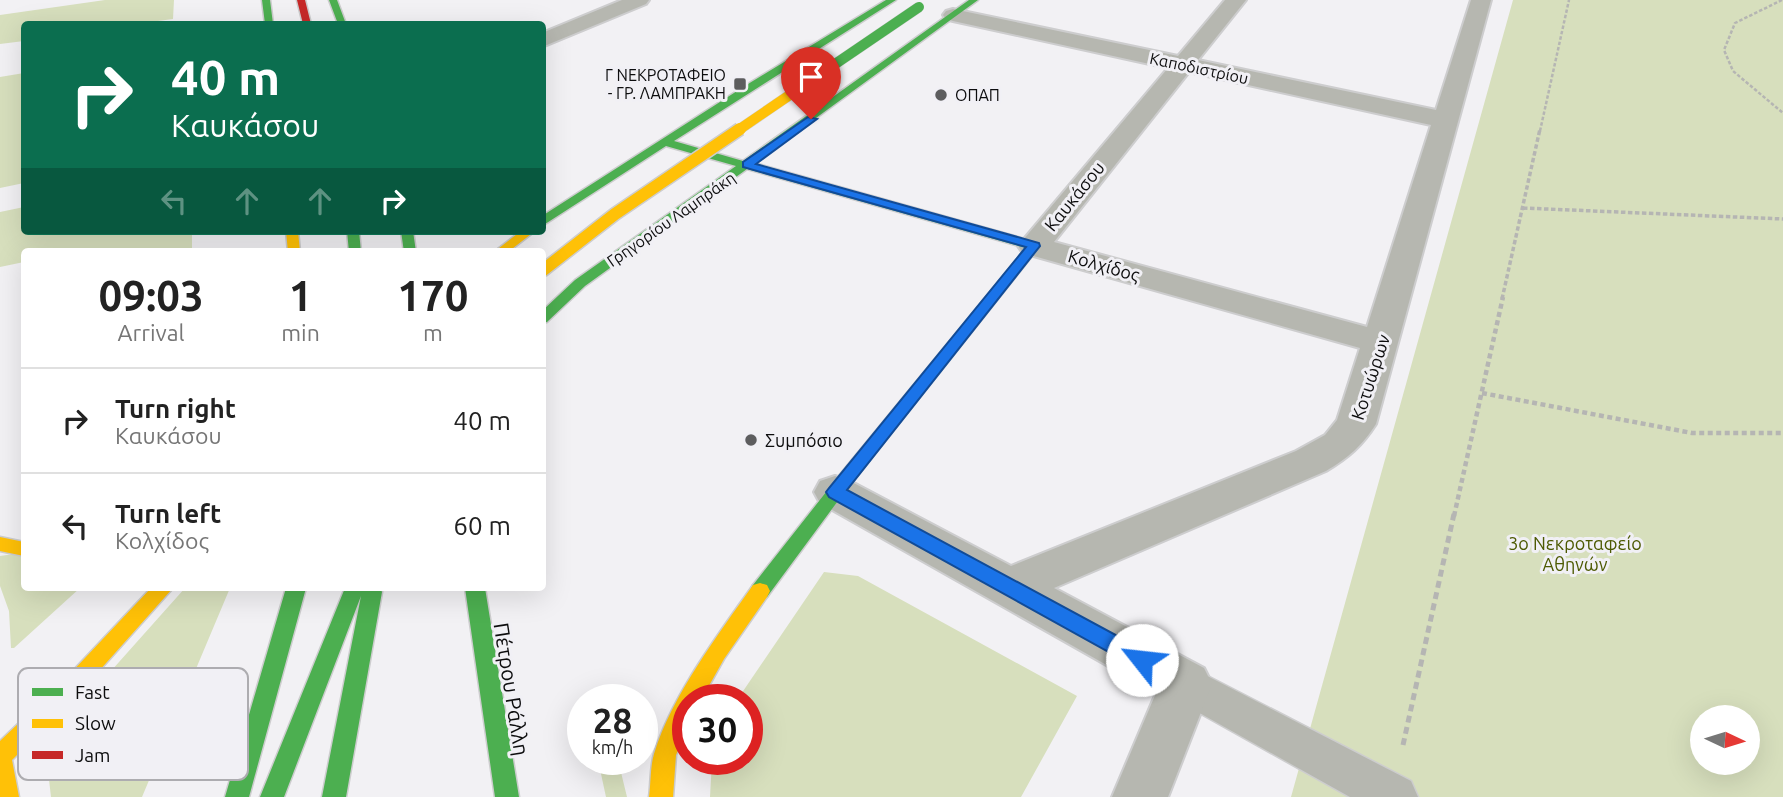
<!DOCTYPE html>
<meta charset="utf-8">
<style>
:root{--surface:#fff;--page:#f6f6f6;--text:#222;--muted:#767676;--line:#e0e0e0}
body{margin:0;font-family:Ubuntu,sans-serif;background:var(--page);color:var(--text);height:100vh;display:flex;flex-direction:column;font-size:26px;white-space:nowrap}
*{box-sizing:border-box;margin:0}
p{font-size:23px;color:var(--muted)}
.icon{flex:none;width:38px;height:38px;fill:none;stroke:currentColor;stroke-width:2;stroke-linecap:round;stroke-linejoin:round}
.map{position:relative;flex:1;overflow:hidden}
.details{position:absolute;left:21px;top:248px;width:525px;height:343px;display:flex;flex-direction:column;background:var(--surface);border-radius:7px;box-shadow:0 7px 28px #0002}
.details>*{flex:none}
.top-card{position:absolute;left:21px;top:21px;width:525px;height:214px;border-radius:7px;box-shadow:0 7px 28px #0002;background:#0b6e4f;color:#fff;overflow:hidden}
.needle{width:46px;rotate:94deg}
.buttons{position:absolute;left:1690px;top:705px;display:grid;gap:14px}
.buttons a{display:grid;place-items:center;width:70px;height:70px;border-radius:50%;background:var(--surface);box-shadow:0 7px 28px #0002;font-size:35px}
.speed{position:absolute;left:567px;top:684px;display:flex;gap:14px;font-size:35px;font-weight:700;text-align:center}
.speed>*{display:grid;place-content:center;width:91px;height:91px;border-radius:50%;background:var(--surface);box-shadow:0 7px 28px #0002;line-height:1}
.speed small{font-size:18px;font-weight:400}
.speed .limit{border:10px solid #d22;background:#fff;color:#111}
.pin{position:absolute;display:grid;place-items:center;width:60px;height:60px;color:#fff;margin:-72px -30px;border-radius:50% 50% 50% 0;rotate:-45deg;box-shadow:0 0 7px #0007}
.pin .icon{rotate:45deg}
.me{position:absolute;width:77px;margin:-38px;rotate:299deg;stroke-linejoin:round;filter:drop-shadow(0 0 5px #0008)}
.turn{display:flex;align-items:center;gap:24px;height:147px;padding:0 35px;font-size:32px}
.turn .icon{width:91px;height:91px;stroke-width:2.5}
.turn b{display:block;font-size:49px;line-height:60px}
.lanes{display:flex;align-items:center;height:66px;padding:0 35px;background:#0003;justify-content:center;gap:35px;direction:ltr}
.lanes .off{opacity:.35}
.eta{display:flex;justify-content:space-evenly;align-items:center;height:119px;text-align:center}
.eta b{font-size:42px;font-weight:700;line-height:49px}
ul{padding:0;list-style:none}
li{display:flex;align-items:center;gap:21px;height:105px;padding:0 35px;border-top:2px solid var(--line)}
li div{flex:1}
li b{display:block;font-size:26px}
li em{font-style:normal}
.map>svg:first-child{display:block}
.green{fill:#d7dfbd;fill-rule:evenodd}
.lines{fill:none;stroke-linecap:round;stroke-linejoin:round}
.lane-casing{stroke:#cdcdce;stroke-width:3}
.street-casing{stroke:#cdcdce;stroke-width:4}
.fast-casing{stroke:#cdcdce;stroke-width:3}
.slow-casing{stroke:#cdcdce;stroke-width:3}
.jam-casing{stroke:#cdcdce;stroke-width:3}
.path-far3{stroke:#b5b5b3;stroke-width:2.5;stroke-dasharray:3.5 2;stroke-linecap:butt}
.path-far2{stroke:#b5b5b3;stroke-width:3.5;stroke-dasharray:4.5 2.5;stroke-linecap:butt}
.path-far1{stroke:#b5b5b3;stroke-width:4.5;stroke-dasharray:5 3.5;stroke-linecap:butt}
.path{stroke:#b5b5b3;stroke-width:5;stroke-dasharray:7 4.5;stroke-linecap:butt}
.lane{fill:#b6b7b0;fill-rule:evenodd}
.street{fill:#b6b7b0;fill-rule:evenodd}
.fast{fill:#4caf50;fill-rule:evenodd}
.slow{fill:#ffc107;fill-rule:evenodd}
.jam{fill:#c62828;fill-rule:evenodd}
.fast-bridge-casing{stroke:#cdcdce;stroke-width:11;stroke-linecap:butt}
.slow-bridge-far1-casing{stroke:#cdcdce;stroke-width:11;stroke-linecap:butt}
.slow-bridge-casing{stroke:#cdcdce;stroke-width:15;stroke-linecap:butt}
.fast-bridge{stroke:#4caf50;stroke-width:10}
.slow-bridge-far1{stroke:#ffc107;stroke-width:10}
.slow-bridge{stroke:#ffc107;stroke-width:12}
.route{fill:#1a73e8;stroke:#114b97;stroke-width:2}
.poi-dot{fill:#5d5d5e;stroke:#f1f0f5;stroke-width:2.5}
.labels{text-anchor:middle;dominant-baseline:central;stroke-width:6;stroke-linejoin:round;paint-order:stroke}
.far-street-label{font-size:16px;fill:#0d0d0e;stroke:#f1f0f5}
.far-poi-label{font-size:16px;fill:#0d0d0e;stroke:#f1f0f5;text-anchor:end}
.street-label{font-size:18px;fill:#0d0d0e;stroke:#f1f0f5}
.poi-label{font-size:18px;fill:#0d0d0e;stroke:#f1f0f5;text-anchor:start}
.park-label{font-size:18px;fill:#4d5a02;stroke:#f1f0f5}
.near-street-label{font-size:21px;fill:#0d0d0e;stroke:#f1f0f5}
.key{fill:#f1f0f5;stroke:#adacb0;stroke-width:2}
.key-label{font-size:19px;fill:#0d0d0e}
</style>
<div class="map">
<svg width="1783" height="797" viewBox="0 0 1783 797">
<rect width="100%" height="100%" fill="#f2f1f4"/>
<path class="green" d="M 105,0 L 174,0 L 173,19 L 135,24 L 24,24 L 24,41 L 0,44 L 0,15 Z
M 1513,0 L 1783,0 L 1783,797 L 1291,797 ZM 1703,718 L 1748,718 L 1748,763 L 1703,763 Z
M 24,73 L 24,183 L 0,188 L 0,77 Z
M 24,207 L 24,231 L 192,231 L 192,252 L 24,252 L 24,262 L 0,267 L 0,212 Z
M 14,554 L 24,554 L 24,588 L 80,588 L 14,648 L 11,648 L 9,611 L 0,586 L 0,556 Z
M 824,572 L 858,576 L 1077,696 L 1021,797 L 710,797 L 712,760 L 747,760 L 747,700 L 737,700 Z
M 185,588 L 230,588 L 142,797 L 51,797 L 45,745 Z
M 598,760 L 618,760 L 627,797 L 606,797 Z"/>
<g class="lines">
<defs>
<path id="lane" d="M 1186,665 L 1411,781 L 1418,797 L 1350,797 L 1171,697 L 1165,684 L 1171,671 Z"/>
<path id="street" d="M 622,0 L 649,0 L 646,4 L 542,47 L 542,33 Z
M 1225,0 L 1246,0 L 1198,60 L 1436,110 L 1471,0 L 1491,0 L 1376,424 C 1362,446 1348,458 1326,471 L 1054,588 L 1204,668 L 1212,684 L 1168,797 L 1112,797 L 1156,693 L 820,503 L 814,492 L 820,481 L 835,476 L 850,481 L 1011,566 L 1296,451 L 1325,435 L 1337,420 L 1360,348 L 1023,253 L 1018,246 L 1168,68 L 953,21 L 946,19 L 943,15 L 946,11 L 953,9 L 1178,56 ZM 1189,72 L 1431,125 L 1367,327 L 1054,242 Z"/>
<path id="fast" d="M 262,0 L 270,0 L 273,24 L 265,24 Z
M 329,0 L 337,0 L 346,24 L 338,24 Z
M 886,0 L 896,0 L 674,141 L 743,161 L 969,0 L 978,0 L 754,163 L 1039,243 L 1040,246 L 846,490 L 767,597 L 760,599 L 753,597 L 750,591 L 753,585 L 834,482 L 1026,248 L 747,169 L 585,286 L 547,322 L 542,323 L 542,311 L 575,280 L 736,166 L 666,146 L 542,226 L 542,216 L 748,84 Z
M 347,231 L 359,231 L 361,252 L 349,252 Z
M 401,231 L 413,231 L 416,252 L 404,252 Z
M 286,588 L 306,588 L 249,797 L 225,797 Z
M 345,588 L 380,588 L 382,592 L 346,797 L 322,797 L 361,596 L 284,797 L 260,797 Z
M 465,588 L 485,588 L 519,797 L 495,797 Z"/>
<path id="slow" d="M 286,231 L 298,231 L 300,252 L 288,252 Z
M 521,231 L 535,231 L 508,252 L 494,252 Z
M 0,537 L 24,542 L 24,556 L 0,551 Z
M 760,583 L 767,585 L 770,591 L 767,597 L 724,659 L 701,700 L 688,700 L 688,728 L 676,755 L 673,797 L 649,797 C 651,783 650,767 654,754 C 672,695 718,635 753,585 Z
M 151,588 L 173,588 L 82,690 L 12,760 L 19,797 L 0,797 L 0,741 L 68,676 Z"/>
<path id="jam" d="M 297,0 L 305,0 L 311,24 L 303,24 Z"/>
</defs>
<use href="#lane" class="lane-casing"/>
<use href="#street" class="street-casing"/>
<use href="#fast" class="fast-casing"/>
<use href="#slow" class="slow-casing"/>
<use href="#jam" class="jam-casing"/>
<path class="path-far3" d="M 1782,0 L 1735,23 L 1724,50 L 1733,71 L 1783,113
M 1540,131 L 1569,0"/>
<path class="path-far2" d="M 1523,208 L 1783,219
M 1502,299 L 1540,129"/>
<path class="path-far1" d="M 1482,393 L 1692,433 L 1783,433
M 1454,516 L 1503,297"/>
<path class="path" d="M 1403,745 L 1454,514"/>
<use href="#lane" class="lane"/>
<use href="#street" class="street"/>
<use href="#fast" class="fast"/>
<use href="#slow" class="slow"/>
<use href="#jam" class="jam"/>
<defs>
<path id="fast-bridge" d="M 819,75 L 919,7"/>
<path id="slow-bridge-far1" d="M 737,131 L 819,75"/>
<path id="slow-bridge" d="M 542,271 L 615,214 L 740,129"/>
</defs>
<use href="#fast-bridge" class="fast-bridge-casing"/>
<use href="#slow-bridge-far1" class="slow-bridge-far1-casing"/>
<use href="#slow-bridge" class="slow-bridge-casing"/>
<use href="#fast-bridge" class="fast-bridge"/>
<use href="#slow-bridge-far1" class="slow-bridge-far1"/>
<use href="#slow-bridge" class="slow-bridge"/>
</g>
<path class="route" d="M 808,117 L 817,119 L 756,164 L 1039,243 L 1040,246 L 847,490 L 1149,653 L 1152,660 L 1149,666 L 1142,669 L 1134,666 L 829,497 L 826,492 L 829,488 L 1026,247 L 743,167 L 743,162 Z"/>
<g class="poi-dot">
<rect x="733" y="77" width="14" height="14" rx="3.5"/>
<circle cx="941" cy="95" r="7"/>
<circle cx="751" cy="440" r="7"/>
</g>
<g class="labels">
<g class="far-street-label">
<text transform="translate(1199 68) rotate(12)">Καποδιστρίου</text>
<text transform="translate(671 219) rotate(-35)">Γρηγορίου Λαμπράκη</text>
</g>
<g class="far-poi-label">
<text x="726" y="75">Γ ΝΕΚΡΟΤΑΦΕΙΟ<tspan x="726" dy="18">- ΓΡ. ΛΑΜΠΡΑΚΗ</tspan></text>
<text x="955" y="95" text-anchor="start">ΟΠΑΠ</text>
</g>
<g class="street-label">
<text transform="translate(1074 196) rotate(-51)">Καυκάσου</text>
<text transform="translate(1104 265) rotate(16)">Κολχίδος</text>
<text transform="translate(1370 377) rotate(-72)">Κοτυώρων</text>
</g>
<g class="poi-label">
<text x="765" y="440">Συμπόσιο</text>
</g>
<g class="park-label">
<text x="1575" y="543">3ο Νεκροταφείο<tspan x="1575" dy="21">Αθηνών</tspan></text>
</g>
<g class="near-street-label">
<text transform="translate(512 689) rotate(81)">Πέτρου Ράλλη</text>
</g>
</g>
<rect x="18" y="668" width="230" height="112" rx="10" class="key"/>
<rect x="32" y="688" width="31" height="8" fill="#4caf50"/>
<rect x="32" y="719" width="31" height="9" fill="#ffc107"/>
<rect x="32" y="751" width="31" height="8" fill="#c62828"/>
<g class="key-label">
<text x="75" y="699">Fast</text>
<text x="75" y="730">Slow</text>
<text x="75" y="762">Jam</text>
</g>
</svg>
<div class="buttons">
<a><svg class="needle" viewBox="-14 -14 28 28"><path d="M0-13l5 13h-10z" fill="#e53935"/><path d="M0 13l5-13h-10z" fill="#767676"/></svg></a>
</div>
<div class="speed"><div>28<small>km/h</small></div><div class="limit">30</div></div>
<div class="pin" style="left:811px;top:119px;background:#d93025"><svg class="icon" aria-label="arrive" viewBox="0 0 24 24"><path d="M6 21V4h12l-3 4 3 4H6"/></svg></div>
<svg class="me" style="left:1142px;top:660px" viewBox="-20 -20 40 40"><circle r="19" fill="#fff"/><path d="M0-13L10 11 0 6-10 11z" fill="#1a73e8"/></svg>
<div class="top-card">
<div class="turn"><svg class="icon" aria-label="right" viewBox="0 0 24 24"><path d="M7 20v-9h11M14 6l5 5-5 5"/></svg><div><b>40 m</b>Καυκάσου</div></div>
<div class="lanes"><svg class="icon off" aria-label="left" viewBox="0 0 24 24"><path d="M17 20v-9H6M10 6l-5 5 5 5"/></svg><svg class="icon off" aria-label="ahead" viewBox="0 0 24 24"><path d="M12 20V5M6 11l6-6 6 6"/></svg><svg class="icon off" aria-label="ahead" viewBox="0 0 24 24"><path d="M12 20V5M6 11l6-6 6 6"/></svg><svg class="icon" aria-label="right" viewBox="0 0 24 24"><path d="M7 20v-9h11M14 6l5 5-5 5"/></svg></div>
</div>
<section class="details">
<div class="eta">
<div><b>09:03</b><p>Arrival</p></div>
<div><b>1</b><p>min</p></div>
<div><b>170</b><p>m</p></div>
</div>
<ul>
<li><svg class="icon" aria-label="right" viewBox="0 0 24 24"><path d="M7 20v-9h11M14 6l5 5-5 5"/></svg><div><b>Turn right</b><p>Καυκάσου</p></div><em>40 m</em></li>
<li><svg class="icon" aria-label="left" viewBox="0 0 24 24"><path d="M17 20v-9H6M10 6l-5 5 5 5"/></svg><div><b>Turn left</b><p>Κολχίδος</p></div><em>60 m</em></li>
</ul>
</section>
</div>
